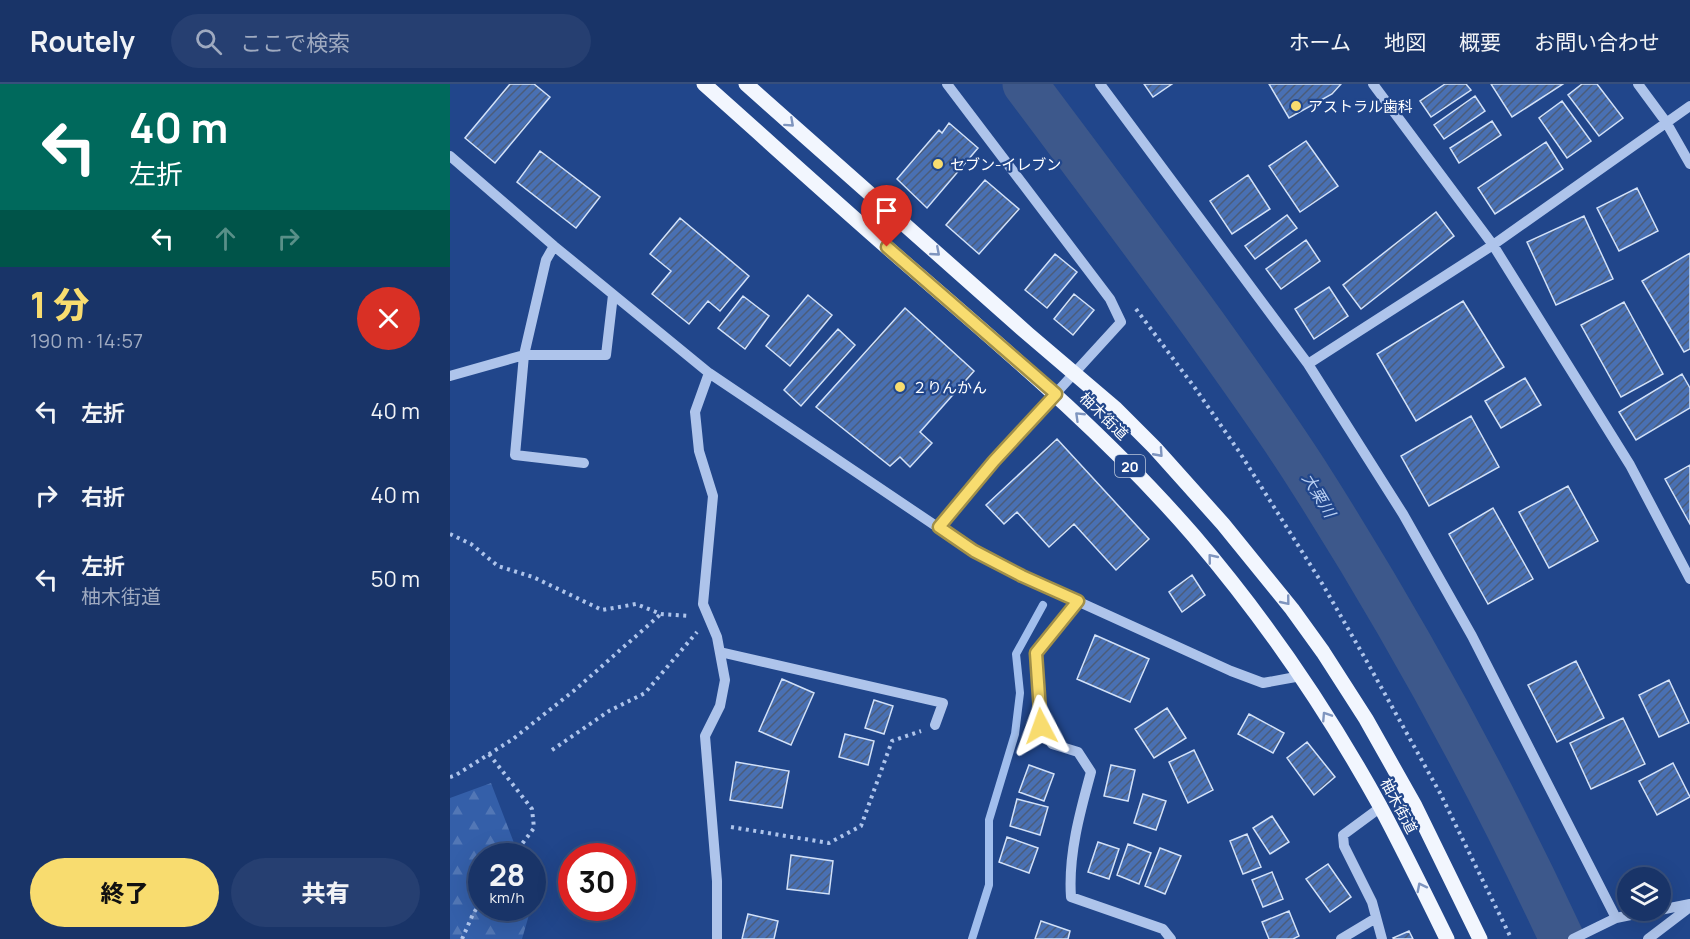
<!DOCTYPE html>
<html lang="ja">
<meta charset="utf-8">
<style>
:root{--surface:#193468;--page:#263f71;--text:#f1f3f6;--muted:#9faac0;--line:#374f7c;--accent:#f8dc6f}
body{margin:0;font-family:Manrope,"Noto Sans JP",sans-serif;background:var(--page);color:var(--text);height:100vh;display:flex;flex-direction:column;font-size:22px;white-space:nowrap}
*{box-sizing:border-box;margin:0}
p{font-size:20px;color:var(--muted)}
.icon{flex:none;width:33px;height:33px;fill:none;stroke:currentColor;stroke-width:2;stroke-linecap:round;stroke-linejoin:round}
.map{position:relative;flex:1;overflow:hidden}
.sheet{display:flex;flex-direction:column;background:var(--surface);width:450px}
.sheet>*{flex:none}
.top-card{background:#00695c;color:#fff;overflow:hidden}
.tools{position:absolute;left:1167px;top:783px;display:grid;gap:12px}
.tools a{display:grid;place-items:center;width:54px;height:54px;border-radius:50%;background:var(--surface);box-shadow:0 6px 24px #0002,0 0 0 2px var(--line);font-size:30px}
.speed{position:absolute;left:18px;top:759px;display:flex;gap:12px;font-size:30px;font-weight:700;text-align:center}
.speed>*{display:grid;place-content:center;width:78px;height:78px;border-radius:50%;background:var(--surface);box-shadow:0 6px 24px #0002,0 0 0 2px var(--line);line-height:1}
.speed small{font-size:15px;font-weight:400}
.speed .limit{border:9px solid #d22;background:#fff;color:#111}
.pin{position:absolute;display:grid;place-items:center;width:51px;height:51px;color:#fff;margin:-62px -26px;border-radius:50% 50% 50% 0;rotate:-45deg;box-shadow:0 0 6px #0007}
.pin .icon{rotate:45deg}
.me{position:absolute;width:66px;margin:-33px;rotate:356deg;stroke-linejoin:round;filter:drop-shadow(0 0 4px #0008)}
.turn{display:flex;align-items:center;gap:21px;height:126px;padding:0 30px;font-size:27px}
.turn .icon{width:78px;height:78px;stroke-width:2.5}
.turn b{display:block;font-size:42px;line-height:51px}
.lanes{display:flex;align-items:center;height:57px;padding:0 30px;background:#0003;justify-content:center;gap:30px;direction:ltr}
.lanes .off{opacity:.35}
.round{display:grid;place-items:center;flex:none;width:63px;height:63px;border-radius:32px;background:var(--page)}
.headline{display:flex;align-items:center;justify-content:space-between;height:102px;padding:0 30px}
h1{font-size:36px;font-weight:800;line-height:45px;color:var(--accent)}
.primary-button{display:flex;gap:12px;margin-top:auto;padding:12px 30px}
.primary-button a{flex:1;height:69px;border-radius:36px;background:var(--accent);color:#111;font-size:24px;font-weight:800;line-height:69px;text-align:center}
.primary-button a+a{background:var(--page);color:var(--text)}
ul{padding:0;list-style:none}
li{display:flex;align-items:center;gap:18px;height:84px;padding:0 30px}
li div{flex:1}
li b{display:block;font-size:22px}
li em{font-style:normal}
header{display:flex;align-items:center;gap:36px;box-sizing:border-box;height:84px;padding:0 30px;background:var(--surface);border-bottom:2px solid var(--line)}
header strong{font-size:28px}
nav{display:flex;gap:33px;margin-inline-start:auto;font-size:21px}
.search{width:420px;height:54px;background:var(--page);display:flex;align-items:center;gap:15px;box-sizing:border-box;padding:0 21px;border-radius:33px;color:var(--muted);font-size:22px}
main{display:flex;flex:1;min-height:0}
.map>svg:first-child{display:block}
.forest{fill:url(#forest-firs)}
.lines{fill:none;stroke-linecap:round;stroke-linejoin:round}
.stream{stroke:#a1beed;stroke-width:8}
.river{stroke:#3d588b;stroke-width:45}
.building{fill:url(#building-hatch);stroke:#d2e1f8;stroke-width:1.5}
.path{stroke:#aec4eb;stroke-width:4;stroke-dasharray:3 4.5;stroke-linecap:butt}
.minor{stroke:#aec4eb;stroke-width:10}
.major{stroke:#f2f6fe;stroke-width:15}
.oneway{stroke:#7f95bf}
.route-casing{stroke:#a18f48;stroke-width:15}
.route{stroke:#f8dc6f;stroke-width:10}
.poi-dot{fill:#f8dc6f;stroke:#21468b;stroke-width:2}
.labels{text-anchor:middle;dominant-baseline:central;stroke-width:4.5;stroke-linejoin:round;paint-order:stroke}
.shield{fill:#21468b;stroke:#bcc8dc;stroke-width:1.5}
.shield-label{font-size:14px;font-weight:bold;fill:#fff}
.poi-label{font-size:15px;fill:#fff;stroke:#21468b;text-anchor:start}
.street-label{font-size:15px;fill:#fff;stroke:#21468b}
.water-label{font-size:16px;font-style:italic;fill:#b9cff2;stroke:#21468b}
</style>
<header>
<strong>Routely</strong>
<div class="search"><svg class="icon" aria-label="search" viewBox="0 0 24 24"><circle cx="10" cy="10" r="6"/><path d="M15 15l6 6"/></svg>ここで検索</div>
<nav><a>ホーム</a><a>地図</a><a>概要</a><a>お問い合わせ</a></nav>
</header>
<main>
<section class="sheet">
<div class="top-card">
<div class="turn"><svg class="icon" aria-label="left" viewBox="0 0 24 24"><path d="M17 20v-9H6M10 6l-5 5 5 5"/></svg><div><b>40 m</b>左折</div></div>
<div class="lanes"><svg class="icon" aria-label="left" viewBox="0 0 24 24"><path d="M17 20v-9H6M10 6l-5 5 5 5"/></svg><svg class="icon off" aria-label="ahead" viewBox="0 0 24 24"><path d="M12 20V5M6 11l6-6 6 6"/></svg><svg class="icon off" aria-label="right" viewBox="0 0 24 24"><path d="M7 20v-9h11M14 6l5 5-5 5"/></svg></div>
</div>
<div class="headline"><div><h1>1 分</h1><p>190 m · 14:57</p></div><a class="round" style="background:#d93025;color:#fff"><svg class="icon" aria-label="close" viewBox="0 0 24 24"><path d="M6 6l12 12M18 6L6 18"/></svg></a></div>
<ul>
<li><svg class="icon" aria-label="left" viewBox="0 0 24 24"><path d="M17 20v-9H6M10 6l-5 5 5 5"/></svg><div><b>左折</b></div><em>40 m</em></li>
<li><svg class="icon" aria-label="right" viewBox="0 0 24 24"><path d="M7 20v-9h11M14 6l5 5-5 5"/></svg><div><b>右折</b></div><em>40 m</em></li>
<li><svg class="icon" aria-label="left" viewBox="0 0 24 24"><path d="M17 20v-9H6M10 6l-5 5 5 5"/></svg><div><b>左折</b><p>柚木街道</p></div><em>50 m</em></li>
</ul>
<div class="primary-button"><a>終了</a><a>共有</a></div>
</section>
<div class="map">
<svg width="1240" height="855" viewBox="0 0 1240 855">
<defs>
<pattern id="forest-firs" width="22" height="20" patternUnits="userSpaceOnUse" patternTransform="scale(1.5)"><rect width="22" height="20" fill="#345fa9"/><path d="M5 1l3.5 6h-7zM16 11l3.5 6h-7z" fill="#5277b6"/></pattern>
<pattern id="building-hatch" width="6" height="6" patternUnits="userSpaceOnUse" patternTransform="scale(1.5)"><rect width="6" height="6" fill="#4970b3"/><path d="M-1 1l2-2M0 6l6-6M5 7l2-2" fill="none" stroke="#4b5c7a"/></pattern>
</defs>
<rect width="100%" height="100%" fill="#21468b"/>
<path class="forest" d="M 41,699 L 69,772 L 32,772 L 32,824 L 81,824 L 72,855 L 0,855 L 0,714 Z"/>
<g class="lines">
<path class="stream" d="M 522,855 L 539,801 L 539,736 L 565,650 L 570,609 L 566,570 L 593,521"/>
<path class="river" d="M 575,0 C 635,80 695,160 754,241 C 788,289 823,337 855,387 C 951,537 1037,694 1112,855"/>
</g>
<path class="building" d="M 60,0 L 84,0 L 100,13 L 45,79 L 15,54 Z
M 694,0 L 722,0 L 703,13 Z
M 819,0 L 891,0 L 882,10 L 839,34 Z
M 995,0 L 1016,0 L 1021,6 L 981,33 L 970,17 Z
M 1041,0 L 1113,0 L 1062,33 Z
M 1132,0 L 1147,0 L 1173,34 L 1149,52 L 1118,11 Z
M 1025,12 L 1035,27 L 994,55 L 984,41 Z
M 1112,17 L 1141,57 L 1117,74 L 1089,34 Z
M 1042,37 L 1051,51 L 1009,79 L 1000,64 Z
M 499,39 L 528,64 L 477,124 L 447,95 L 489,46 L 492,49 Z
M 856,57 L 888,102 L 850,128 L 819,82 Z
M 1096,58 L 1113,85 L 1045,130 L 1028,104 Z
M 90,67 L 150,113 L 126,144 L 67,98 Z
M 798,91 L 820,125 L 782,150 L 760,117 Z
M 535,96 L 569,125 L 529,170 L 496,141 Z
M 1187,104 L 1208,147 L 1169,167 L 1147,124 Z
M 986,128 L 1004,152 L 911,225 L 893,201 Z
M 837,131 L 847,144 L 805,175 L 795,162 Z
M 1134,132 L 1163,195 L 1106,221 L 1077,158 Z
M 230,134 L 299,192 L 270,227 L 258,217 L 239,240 L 202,210 L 221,187 L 200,170 Z
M 856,156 L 870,177 L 831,205 L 816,185 Z
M 1240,169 L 1240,265 L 1234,268 L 1192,197 Z
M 605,170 L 627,188 L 597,224 L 575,206 Z
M 879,203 L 898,232 L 864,255 L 845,225 Z
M 624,210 L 644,226 L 623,251 L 604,235 Z
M 358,211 L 382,231 L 340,282 L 316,262 Z
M 293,212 L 319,232 L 295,265 L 268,244 Z
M 1013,217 L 1054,283 L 966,337 L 927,270 Z
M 1174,218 L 1213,290 L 1171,313 L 1131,241 Z
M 455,224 L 524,287 L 470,348 L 482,359 L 460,383 L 450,373 L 440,382 L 366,323 Z
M 388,245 L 405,261 L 351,322 L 334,306 Z
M 1232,290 L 1240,304 L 1240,324 L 1186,356 L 1169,328 Z
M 1075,294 L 1091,321 L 1051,344 L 1035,317 Z
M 1021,332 L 1049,383 L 979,422 L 951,372 Z
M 607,355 L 699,455 L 666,486 L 624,440 L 599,463 L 567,428 L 554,440 L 536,421 Z
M 1240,381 L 1240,440 L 1215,395 Z
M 1118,402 L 1148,457 L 1099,484 L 1069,428 Z
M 1043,424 L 1083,495 L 1038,520 L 999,450 Z
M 742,491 L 755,511 L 732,528 L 719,508 Z
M 645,551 L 699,575 L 680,618 L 627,595 Z
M 1126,577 L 1154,634 L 1107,658 L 1078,601 Z
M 332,595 L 364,609 L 341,661 L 309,647 Z
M 1219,596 L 1239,639 L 1209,653 L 1189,611 Z
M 424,616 L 443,622 L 434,650 L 415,644 Z
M 717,624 L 736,654 L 704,674 L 685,645 Z
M 799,630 L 834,649 L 823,669 L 788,650 Z
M 1173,634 L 1195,680 L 1141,705 L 1120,659 Z
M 395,650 L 424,657 L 418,681 L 389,673 Z
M 857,658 L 885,693 L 864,711 L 837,674 Z
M 744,666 L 763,706 L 738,719 L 719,678 Z
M 286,678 L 339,687 L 332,724 L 280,716 Z
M 1223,679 L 1240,713 L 1207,731 L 1189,697 Z
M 579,681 L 604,690 L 594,717 L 569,708 Z
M 661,681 L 685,686 L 678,717 L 654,712 Z
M 693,710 L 716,717 L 706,746 L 684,739 Z
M 567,715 L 598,723 L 590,751 L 560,742 Z
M 822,732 L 839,758 L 820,770 L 803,744 Z
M 797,750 L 811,783 L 793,790 L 780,757 Z
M 557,753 L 588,764 L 579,789 L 549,778 Z
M 648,758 L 669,765 L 659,795 L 638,788 Z
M 678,760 L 701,769 L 689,800 L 667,791 Z
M 710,764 L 731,772 L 715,810 L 695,802 Z
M 341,771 L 383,777 L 379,810 L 337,805 Z
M 878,780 L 901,813 L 880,828 L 856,795 Z
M 822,788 L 833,815 L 813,823 L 802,796 Z
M 839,827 L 849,852 L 843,855 L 819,855 L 812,838 Z
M 298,830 L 328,837 L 324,855 L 292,855 Z
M 591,837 L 620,847 L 618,855 L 585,855 Z
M 959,847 L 963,855 L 944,855 L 943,854 Z"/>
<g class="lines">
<path class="path" d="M 686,225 L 745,304 L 790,369 L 873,501 L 916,576 L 990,709 L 1060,852
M 0,450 L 21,460 L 48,482 L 83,493 L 152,526 L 186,520 L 211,530 L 239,532
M 102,666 L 159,627 L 195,609 L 247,548
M 39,670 L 82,725 L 84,744 L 63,772
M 0,693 L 6,691 L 63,655 L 126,605 L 211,530
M 281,743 L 379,759 L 411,742 L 442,657 L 471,647
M 12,855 L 23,830 L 32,816"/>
<path class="minor" d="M 650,0 L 858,280 L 953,430 L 1022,552 L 1166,834
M 923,0 L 1043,161 L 1180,381 L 1240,495
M 1188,0 L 1216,38 L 1240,80
M 0,72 L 104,162 L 259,289 L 523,467 L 572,492 L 781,587 L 813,599 L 851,592
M 104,162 L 96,176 L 74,271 L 65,371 L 134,379
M 858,280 L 1043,161 L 1240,22
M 259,289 L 245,328 L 249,367 L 263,412 L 253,520 L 267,553 L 275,596 L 270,622 L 255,652 L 267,797 L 267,855
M 0,292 L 74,271 L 156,271 L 163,211
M 489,443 L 544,377 L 671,238 L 660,215 L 497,0
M 629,517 L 586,569 L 591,642 L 602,660 L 628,668 L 641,688 C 630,728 618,771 621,813 L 713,845 L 721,855
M 270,568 L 493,619 L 485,641
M 931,723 L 893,751 L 894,762 L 922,818 L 932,855
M 1210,826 L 1240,820
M 891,855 L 926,834
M 1123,855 L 1166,834 L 1205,826
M 1198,855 L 1240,823"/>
<path class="major" d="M 254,0 C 326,64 397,129 469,191 C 565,274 661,356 744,452 C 815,535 877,626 930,722 C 953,765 975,810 997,855
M 296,0 L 578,250 L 666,325 L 705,364 L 773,440 L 842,525 L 873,568 L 916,635 L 965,722 L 1030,855"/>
</g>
<defs><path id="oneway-chevron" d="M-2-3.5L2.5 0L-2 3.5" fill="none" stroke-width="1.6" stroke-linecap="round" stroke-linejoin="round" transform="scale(1.5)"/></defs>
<g class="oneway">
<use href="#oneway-chevron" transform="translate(340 39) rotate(42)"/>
<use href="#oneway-chevron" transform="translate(486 168) rotate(41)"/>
<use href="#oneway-chevron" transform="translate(629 332) rotate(-136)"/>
<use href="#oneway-chevron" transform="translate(709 369) rotate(48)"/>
<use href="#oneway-chevron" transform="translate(762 474) rotate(-129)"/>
<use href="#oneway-chevron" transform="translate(836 517) rotate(51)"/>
<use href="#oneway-chevron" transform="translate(876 632) rotate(-123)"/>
<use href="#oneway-chevron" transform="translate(971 803) rotate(-117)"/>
</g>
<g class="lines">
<defs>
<path id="route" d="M 437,163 L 606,310 L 544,377 L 489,443 L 524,467 L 572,492 L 628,517 L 586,569 L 591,642"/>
</defs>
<use href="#route" class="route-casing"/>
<use href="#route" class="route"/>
</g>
<g class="poi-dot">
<circle cx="846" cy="22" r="6"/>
<circle cx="488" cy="80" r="6"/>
<circle cx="450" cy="303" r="6"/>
</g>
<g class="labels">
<rect class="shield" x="665" y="371" width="30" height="22" rx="4.5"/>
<g class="shield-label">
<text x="680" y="382">20</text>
</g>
<g class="poi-label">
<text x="858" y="22">アストラル歯科</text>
<text x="500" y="80">セブン-イレブン</text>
<text x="462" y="303">２りんかん</text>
</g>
<g class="street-label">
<text transform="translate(654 332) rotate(44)">柚木街道</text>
<text transform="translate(949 722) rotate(62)">柚木街道</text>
</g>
<g class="water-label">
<text transform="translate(869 411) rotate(59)">大栗川</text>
</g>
</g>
</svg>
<div class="tools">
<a><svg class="icon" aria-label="layers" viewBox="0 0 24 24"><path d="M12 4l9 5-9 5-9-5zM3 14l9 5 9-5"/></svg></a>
</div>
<div class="speed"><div>28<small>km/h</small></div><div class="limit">30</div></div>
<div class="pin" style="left:437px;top:163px;background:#d93025"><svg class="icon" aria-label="arrive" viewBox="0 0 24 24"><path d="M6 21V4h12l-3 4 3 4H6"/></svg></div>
<svg class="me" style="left:591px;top:642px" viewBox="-20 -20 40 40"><path d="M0-17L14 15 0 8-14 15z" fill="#f8dc6f" stroke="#fff" stroke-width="4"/></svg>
</div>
</main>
